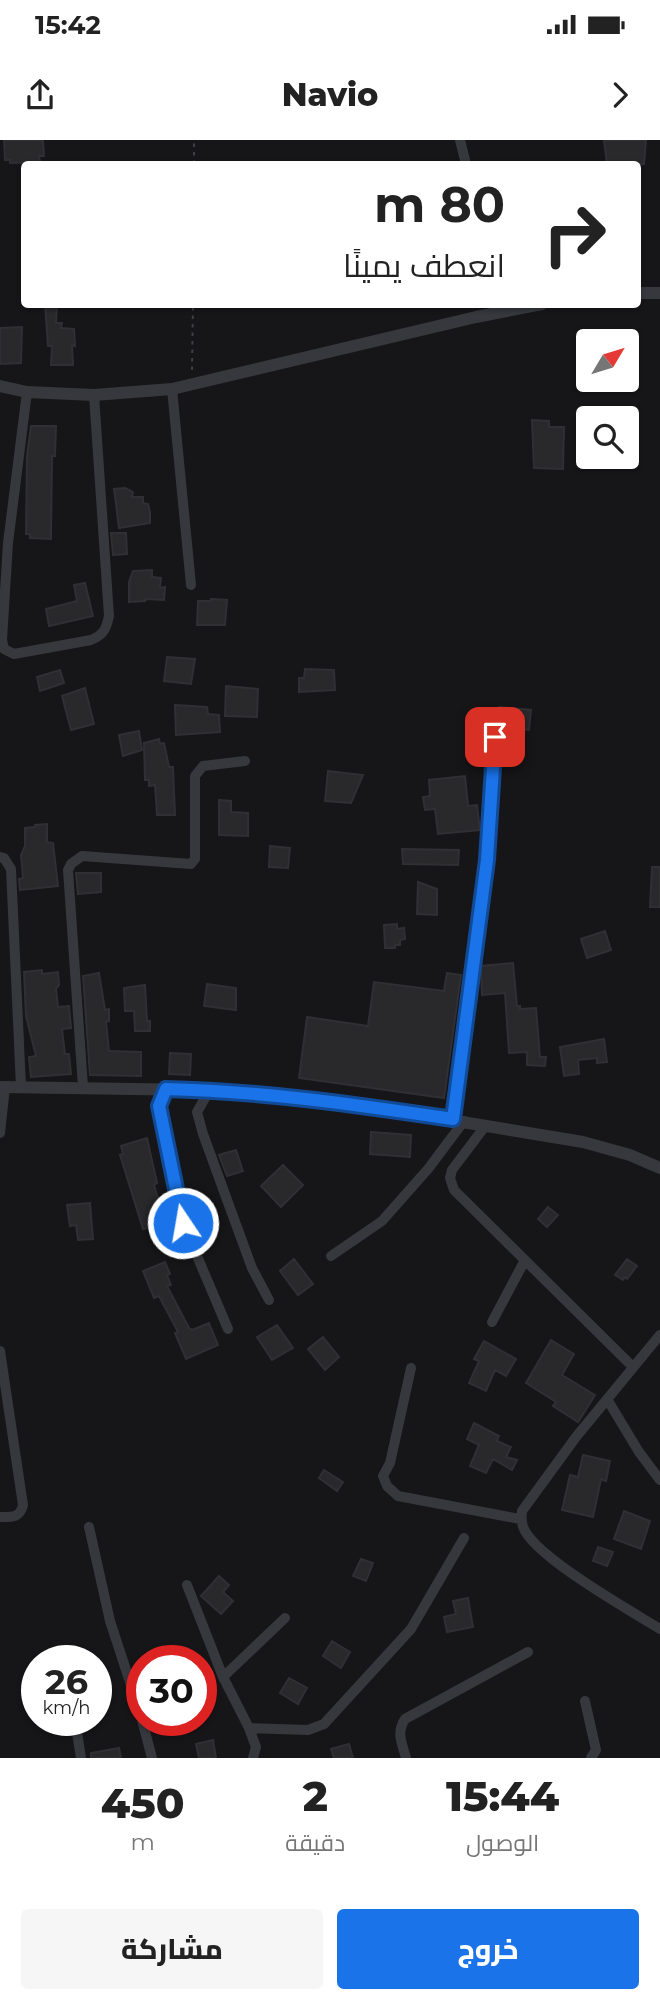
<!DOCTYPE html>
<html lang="ar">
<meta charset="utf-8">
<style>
:root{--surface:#fff;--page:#f6f6f6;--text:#222;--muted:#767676;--accent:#1a73e8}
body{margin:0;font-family:Montserrat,Cairo,sans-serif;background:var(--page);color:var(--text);direction:rtl;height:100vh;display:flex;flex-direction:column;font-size:26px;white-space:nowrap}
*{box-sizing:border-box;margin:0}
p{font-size:23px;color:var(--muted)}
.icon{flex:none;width:38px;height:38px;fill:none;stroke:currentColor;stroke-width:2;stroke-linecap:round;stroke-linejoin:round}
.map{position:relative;height:1618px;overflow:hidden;direction:ltr}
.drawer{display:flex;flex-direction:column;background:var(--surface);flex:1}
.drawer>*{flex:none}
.banner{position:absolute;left:21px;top:21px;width:620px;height:147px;border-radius:7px;box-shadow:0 2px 5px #0004;direction:rtl;background:#fff;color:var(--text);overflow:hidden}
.needle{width:46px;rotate:52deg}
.fabs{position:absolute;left:576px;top:189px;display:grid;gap:14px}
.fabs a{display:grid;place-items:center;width:63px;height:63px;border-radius:7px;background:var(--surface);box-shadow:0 2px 5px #0004;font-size:35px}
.speed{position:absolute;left:21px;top:1505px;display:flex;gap:14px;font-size:35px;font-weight:700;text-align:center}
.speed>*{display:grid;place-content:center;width:91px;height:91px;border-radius:50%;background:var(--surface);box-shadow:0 2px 5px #0004;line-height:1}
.speed small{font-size:18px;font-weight:400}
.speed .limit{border:10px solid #d22;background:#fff;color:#111}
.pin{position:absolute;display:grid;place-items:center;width:60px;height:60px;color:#fff;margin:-30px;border-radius:14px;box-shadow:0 4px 10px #0006}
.me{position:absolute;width:77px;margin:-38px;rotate:348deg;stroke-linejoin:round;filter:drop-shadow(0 0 5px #0008)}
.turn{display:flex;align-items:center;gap:24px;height:147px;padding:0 21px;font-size:32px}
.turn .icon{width:91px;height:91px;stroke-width:2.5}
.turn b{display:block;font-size:49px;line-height:60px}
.eta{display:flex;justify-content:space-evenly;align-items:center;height:119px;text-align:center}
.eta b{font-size:42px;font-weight:800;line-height:49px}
.primary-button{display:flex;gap:14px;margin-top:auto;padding:14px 21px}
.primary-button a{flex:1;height:80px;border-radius:7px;background:var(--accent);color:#fff;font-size:28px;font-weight:800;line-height:80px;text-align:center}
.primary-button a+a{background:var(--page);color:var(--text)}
.status{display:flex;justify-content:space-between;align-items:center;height:49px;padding:0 35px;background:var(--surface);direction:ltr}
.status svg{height:19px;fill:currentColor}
header{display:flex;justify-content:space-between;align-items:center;height:91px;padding:0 21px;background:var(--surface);font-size:32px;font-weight:800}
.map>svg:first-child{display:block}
.building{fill:#29292c;stroke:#303034;stroke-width:2}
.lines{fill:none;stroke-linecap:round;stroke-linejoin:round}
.path{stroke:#3d3f44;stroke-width:2;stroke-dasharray:3.5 5;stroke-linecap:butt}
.minor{stroke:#37383d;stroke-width:10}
.tertiary{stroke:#37383d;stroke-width:12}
.route-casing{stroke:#114b97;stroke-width:18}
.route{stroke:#1a73e8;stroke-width:12}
</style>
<div class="status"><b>15:42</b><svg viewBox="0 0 49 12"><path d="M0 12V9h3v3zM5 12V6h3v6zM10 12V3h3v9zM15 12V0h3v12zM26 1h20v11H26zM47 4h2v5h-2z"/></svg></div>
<header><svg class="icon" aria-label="forward" viewBox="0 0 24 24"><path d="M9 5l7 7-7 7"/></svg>Navio<svg class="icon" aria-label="share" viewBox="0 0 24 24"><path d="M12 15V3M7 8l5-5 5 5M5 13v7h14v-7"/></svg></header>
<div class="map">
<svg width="660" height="1618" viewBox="0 0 660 1618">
<rect width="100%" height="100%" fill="#161618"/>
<path class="building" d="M 4,0 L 43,0 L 44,16 L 39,16 L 40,22 L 10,23 L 10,20 L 5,20 Z
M 604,0 L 646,0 L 644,24 L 607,24 Z
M 45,164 L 57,164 L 56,183 L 62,183 L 61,188 L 74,189 L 75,206 L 72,205 L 73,225 L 51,225 L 52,206 L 48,206 Z
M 22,187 L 21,223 L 0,224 L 0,188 Z
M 532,280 L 549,281 L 549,287 L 564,287 L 563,329 L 534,328 Z
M 31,286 L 56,286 L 55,316 L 52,316 L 51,399 L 30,398 L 30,394 L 26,394 L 27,316 Z
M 125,348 L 133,352 L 132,357 L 143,357 L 143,363 L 148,364 L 150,372 L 150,383 L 119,388 L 114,349 Z
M 111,393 L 126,393 L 127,414 L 113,415 Z
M 152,430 L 152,437 L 161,438 L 160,448 L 165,447 L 164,460 L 146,459 L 145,461 L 129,462 L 129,442 L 133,431 Z
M 85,443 L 93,476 L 49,486 L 46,469 L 77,461 L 74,445 Z
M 211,459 L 227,460 L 225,485 L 197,485 L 198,461 L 211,461 Z
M 167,517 L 195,519 L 191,544 L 164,541 Z
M 305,529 L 334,530 L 335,550 L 299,552 L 299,538 L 304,538 Z
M 60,530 L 64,543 L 40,551 L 37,537 Z
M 226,546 L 258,549 L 257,577 L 225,576 Z
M 85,548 L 94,584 L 71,590 L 62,556 Z
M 175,565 L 207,567 L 208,574 L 219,575 L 220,592 L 176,595 Z
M 499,567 L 531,570 L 529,590 L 497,587 Z
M 139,591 L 142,610 L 123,616 L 119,595 Z
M 159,599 L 160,604 L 164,603 L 169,627 L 173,627 L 175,675 L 157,675 L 155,645 L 149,646 L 149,640 L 145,640 L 144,603 Z
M 328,631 L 363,635 L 351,663 L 325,661 Z
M 465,636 L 468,666 L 477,665 L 480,690 L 438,694 L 435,669 L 425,670 L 423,657 L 430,656 L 429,640 Z
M 219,660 L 231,661 L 231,672 L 248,673 L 248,696 L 219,695 Z
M 47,684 L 47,702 L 53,703 L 58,746 L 20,750 L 19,739 L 23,738 L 21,715 L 25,706 L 25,688 L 35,687 L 35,685 Z
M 270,706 L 290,708 L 288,728 L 269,727 Z
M 402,709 L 459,710 L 458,725 L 403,724 Z
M 652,727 L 660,727 L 660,767 L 650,767 Z
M 76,733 L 101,733 L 101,752 L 78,754 Z
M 418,742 L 437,749 L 437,775 L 417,774 Z
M 397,784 L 397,789 L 404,788 L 405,799 L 400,800 L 400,805 L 395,805 L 395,808 L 385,808 L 384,785 Z
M 605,791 L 611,810 L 587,818 L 581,799 Z
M 513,823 L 517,866 L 520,866 L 520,869 L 536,868 L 540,917 L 546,917 L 545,926 L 527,925 L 527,912 L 509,913 L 505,853 L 482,855 L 481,826 Z
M 42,830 L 42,834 L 58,832 L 59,845 L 56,849 L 58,867 L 69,866 L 71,888 L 62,889 L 65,914 L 69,914 L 71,934 L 31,937 L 29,917 L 36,916 L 26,876 L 24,832 Z
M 99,833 L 105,870 L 109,869 L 109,881 L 106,882 L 109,911 L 141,912 L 141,936 L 90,935 L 83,836 Z
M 447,833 L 461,835 L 444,958 L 299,938 L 307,877 L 368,886 L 374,842 L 444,851 Z
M 207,844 L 236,848 L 236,870 L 204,866 Z
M 145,845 L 147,881 L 150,881 L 150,891 L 135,891 L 134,871 L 125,871 L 124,848 Z
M 604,899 L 607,922 L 597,923 L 597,918 L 578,920 L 579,934 L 564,936 L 560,907 Z
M 170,913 L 191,914 L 190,935 L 169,934 Z
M 371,992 L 411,995 L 410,1017 L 370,1014 Z
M 147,998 L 157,1043 L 154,1045 L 159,1062 L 169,1059 L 175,1082 L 143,1089 L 120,1015 L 123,1014 L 121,1006 Z
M 236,1010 L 243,1031 L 227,1036 L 219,1015 Z
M 283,1025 L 303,1045 L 281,1067 L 261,1046 Z
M 90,1063 L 93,1099 L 78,1100 L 76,1085 L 70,1086 L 67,1065 Z
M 548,1067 L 558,1075 L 547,1087 L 538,1079 Z
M 294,1119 L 313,1144 L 298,1155 L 280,1131 Z
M 627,1119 L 637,1126 L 627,1139 L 625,1137 L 623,1140 L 615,1135 Z
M 165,1122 L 170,1134 L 167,1135 L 171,1145 L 167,1146 L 189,1188 L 192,1190 L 209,1183 L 218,1205 L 186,1219 L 175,1193 L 178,1192 L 159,1156 L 154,1158 L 143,1131 Z
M 277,1185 L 293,1208 L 272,1220 L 257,1197 Z
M 323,1197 L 339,1217 L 325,1230 L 308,1209 Z
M 551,1200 L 574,1214 L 562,1235 L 595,1255 L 578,1282 L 553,1266 L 556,1262 L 526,1243 Z
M 484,1201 L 516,1219 L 506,1236 L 495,1230 L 486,1251 L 469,1243 L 479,1221 L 474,1219 Z
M 474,1283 L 499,1296 L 497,1301 L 511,1307 L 506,1317 L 517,1320 L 512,1330 L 493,1319 L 486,1333 L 470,1326 L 479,1305 L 467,1299 Z
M 583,1315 L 610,1321 L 606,1341 L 601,1339 L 593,1377 L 562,1370 L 570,1335 L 578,1337 Z
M 324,1330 L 343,1342 L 337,1351 L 319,1338 Z
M 624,1371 L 650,1381 L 641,1409 L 614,1399 Z
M 598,1407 L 613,1412 L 607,1426 L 593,1421 Z
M 361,1419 L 373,1423 L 366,1441 L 353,1436 Z
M 219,1436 L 229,1445 L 223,1452 L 233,1461 L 221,1474 L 201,1456 Z
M 468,1458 L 473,1487 L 447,1492 L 444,1477 L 456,1474 L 453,1461 Z
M 332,1501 L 350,1512 L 341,1528 L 323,1516 Z
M 289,1538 L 307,1548 L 298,1564 L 280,1553 Z
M 213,1600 L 216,1618 L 199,1618 L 196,1604 Z
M 349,1604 L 353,1618 L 334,1618 L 331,1609 Z
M 119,1608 L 121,1618 L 91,1618 L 91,1613 Z"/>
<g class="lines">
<path class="path" d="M 194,24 L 194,0
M 192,230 L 193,164"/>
<path class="minor" d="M 460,0 L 466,24
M 172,249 L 191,445
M 27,252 L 8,403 L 2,500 L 4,509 L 14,514 L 91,500 C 103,495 106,490 109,476 L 94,255
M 0,717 L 4,718 L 11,729 L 21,947
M 83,947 L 68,730 L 71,724 L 82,716 L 191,724 L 195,719 L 195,636 L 203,626 L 245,621
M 166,949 L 159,966 L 183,1083 L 228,1189
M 209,951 L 197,972 L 203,994 L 252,1128 L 269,1160
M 453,979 L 487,720 L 495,597
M 486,985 L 452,1030 L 450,1038 L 454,1050 L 633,1227
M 0,993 L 5,947
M 331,1116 L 382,1081 L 428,1029 L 464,981
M 492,1182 L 525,1120
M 660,1195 L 576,1297 L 522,1371 C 521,1378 521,1384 525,1391 C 541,1420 629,1470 660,1489
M 0,1211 L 23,1365 C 20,1378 12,1377 0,1377
M 411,1228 L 390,1323 L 383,1336 L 387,1346 L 398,1356 L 520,1379
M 607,1259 L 639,1312 L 660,1340
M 89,1387 L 110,1481 L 142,1579
M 187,1445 L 223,1537 L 249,1588 L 256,1607 L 253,1618
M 223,1537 L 285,1478
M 585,1561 L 596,1610 L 591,1618
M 75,1580 L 81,1618
M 142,1580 L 152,1618
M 249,1588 L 308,1590 L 324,1584 L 411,1489 L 464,1398
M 406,1618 C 402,1603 396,1593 405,1579 L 528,1512"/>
<path class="tertiary" d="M 637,153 L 660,153
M 0,246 L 27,252 L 94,255 L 172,249 L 476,177 L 542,164
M 0,947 L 199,950 L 365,966 L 583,1002 L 630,1015 L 660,1028"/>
</g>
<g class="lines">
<defs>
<path id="route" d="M 183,1083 L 159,966 L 166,949 C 262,951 358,965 453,979 L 487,720 L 495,597"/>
</defs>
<use href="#route" class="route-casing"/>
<use href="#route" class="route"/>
</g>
</svg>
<div class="fabs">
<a><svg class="needle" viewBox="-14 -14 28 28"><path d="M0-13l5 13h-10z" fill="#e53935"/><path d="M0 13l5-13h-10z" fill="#767676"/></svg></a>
<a><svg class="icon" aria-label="search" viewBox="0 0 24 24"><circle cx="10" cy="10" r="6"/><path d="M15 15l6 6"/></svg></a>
</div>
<div class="speed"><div>26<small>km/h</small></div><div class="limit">30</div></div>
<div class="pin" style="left:495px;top:597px;background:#d93025"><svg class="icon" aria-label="arrive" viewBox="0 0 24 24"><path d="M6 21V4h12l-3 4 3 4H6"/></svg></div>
<svg class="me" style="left:183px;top:1083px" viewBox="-20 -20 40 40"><circle r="17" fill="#1a73e8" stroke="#fff" stroke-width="3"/><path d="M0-11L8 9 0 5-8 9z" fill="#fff"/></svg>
<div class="banner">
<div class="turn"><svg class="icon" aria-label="right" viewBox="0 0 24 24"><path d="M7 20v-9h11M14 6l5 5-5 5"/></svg><div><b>80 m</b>انعطف يمينًا</div></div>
</div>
</div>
<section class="drawer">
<div class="eta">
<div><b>15:44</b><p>الوصول</p></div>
<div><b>2</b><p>دقيقة</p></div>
<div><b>450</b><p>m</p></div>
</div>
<div class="primary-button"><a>خروج</a><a>مشاركة</a></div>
</section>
